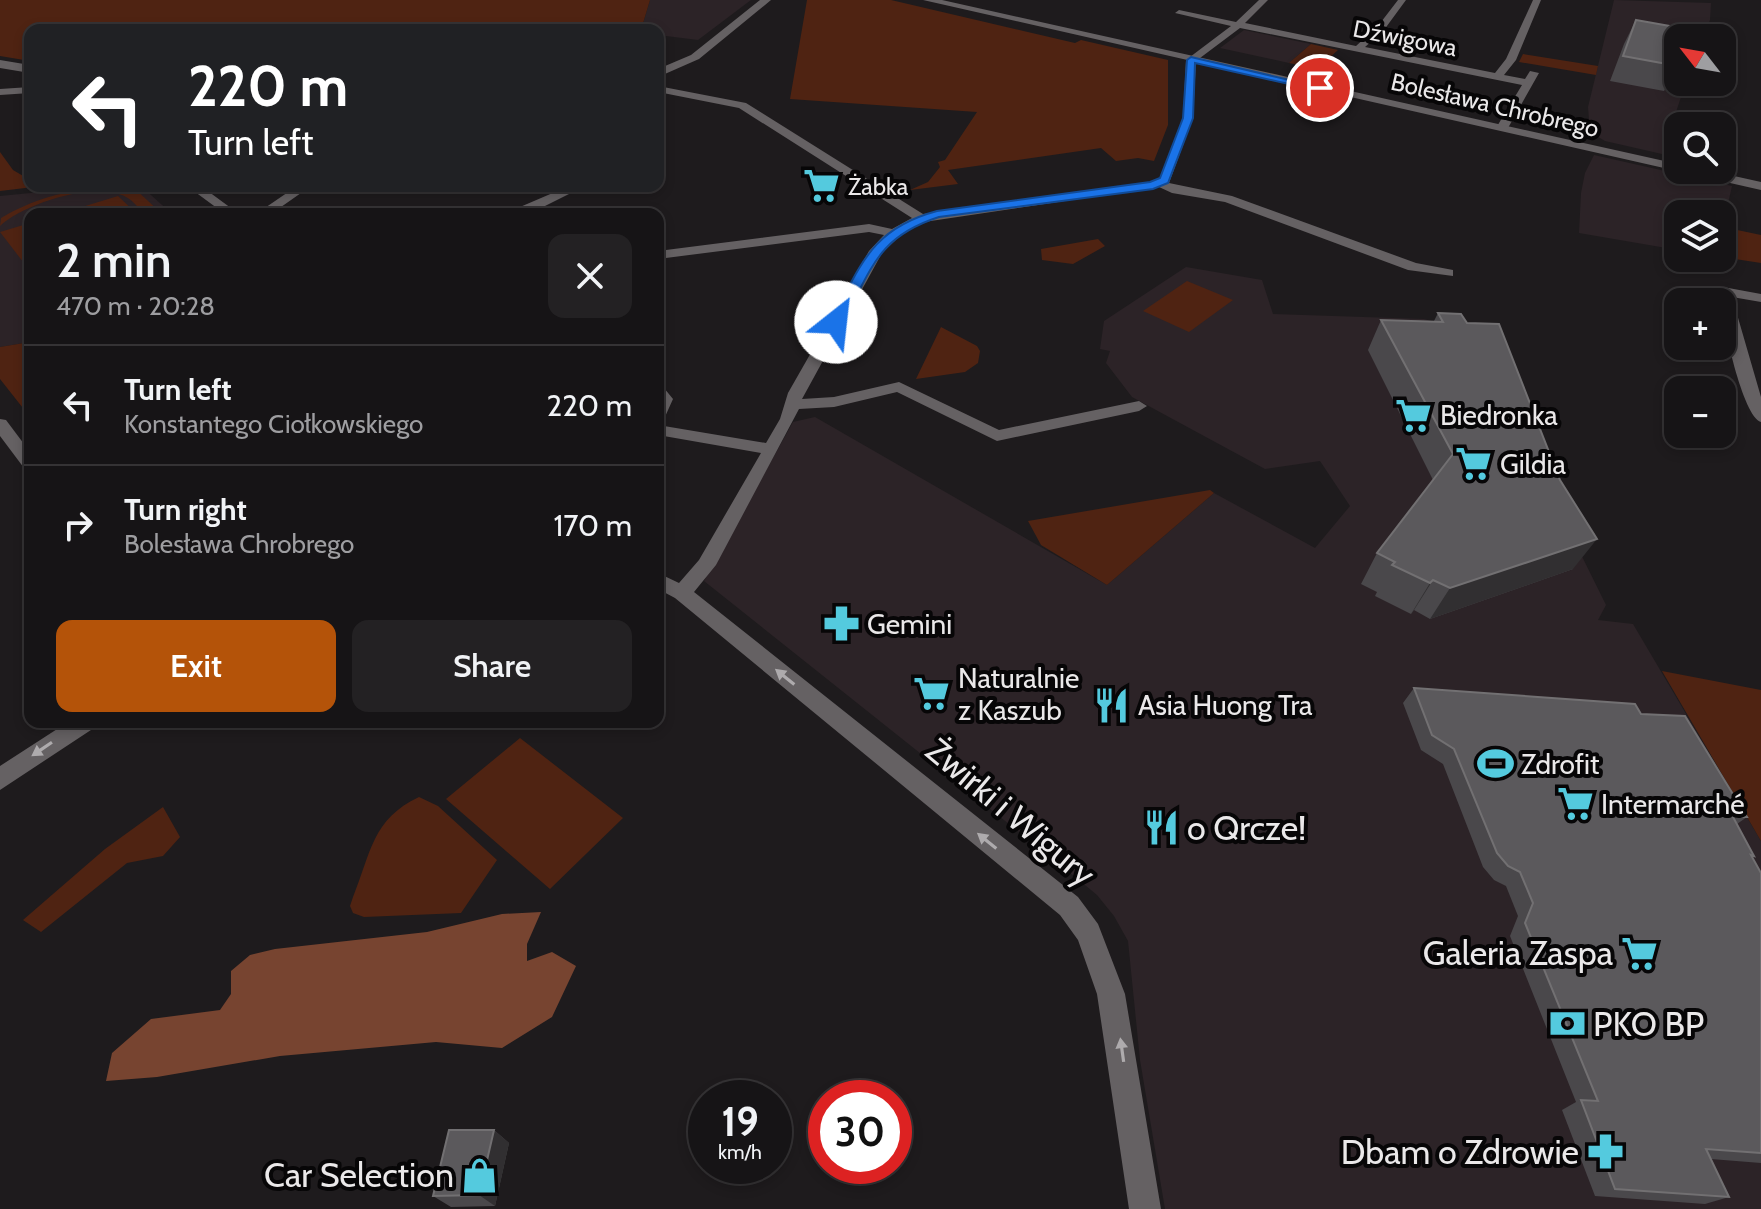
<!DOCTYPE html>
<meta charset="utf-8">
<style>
:root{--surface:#161416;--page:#232123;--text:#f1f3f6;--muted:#9e9ea1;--line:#353335;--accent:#b45309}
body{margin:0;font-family:Cabin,sans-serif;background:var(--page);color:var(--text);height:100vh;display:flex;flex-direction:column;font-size:30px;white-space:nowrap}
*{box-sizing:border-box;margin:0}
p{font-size:26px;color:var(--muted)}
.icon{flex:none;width:44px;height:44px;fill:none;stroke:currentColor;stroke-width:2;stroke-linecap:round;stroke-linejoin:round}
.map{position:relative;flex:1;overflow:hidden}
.details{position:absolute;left:24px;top:208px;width:640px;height:520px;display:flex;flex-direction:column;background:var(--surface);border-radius:16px;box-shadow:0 4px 12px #0003,0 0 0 2px var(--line)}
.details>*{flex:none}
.hud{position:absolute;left:24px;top:24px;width:640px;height:168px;border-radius:16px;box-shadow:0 4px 12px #0003,0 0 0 2px var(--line);background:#202124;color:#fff;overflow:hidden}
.needle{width:52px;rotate:301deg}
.tools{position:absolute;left:1664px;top:24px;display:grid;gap:16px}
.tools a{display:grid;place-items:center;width:72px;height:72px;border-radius:16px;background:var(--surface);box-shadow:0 4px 12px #0003,0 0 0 2px var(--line);font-size:40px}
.speed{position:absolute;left:688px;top:1080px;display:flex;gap:16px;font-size:40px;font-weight:700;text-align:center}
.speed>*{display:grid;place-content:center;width:104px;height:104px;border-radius:50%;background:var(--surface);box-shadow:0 4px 12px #0003,0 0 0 2px var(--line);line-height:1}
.speed small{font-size:20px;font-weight:400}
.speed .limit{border:12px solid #d22;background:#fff;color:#111}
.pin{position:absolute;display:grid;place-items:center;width:68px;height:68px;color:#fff;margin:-34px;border:4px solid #fff;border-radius:50%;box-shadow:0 2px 8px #0007}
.me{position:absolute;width:88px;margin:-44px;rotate:29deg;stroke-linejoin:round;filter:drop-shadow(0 0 6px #0008)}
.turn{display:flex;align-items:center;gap:28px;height:168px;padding:0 32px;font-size:36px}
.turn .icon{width:104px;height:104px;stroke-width:2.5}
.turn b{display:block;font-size:56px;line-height:68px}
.round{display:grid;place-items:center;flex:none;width:84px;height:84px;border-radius:16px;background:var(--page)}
.summary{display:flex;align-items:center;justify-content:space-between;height:136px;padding:0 32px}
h1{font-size:48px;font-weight:600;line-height:60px}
.primary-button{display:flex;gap:16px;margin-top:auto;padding:16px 32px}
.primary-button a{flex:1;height:92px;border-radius:16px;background:var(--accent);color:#fff;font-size:32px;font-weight:600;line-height:92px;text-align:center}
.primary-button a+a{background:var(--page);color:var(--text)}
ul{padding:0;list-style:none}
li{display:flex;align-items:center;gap:24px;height:120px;padding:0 32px;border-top:2px solid var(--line)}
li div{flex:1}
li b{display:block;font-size:30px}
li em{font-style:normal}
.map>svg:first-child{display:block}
.built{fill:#2c2327}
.green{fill:#4f2312}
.forest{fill:#774430}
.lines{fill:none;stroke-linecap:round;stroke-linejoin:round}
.minor{fill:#656163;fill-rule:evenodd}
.tertiary{fill:#656163;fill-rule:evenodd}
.wall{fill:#4a484b}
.shaded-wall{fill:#312f31}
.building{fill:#5b595c;stroke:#727072;stroke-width:2}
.oneway{fill:#aeabad}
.route{fill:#1a73e8;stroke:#114b97;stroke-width:2}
.labels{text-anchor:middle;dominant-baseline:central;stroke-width:8;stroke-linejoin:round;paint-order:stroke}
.far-street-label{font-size:24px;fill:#eae8e9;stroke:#070607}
.far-poi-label{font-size:24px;fill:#eae8e9;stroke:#070607;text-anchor:start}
.poi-label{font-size:28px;fill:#eae8e9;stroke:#070607;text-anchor:start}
.near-street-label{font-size:34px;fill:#eae8e9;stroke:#070607}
.near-poi-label{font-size:34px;fill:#eae8e9;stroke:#070607;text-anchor:end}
</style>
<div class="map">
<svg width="1761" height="1209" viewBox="0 0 1761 1209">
<rect width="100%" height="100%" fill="#1e1b1d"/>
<path class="built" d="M 650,0 L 751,0 L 698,40 L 658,35 L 658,30 L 641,30 Z
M 1614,0 L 1711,3 L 1710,20 L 1703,38 L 1678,38 L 1678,82 L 1686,82 L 1662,154 L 1605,141 L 1590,132 L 1588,107 Z
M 1244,30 L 1311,44 L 1289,63 L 1220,48 Z
M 1594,155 L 1732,186 L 1722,230 L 1722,214 L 1678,214 L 1678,250 L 1579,233 L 1581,193 L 1585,173 Z
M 102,186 L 141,186 L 172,214 L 30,214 L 30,342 L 0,347 L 0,196 Z
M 1186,267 L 1262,280 L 1273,314 L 1424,319 L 1471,332 L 1606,605 L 1598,620 L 1633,624 L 1761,841 L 1761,1209 L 1165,1209 L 1140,1060 L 1128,941 L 1114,916 L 1097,895 L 1068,871 L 704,581 L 793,422 L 815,417 L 1107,585 L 1214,493 L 1315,548 L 1350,506 L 1320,461 L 1265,469 L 1132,397 L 1106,363 L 1110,351 L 1100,349 L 1104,321 Z"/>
<path class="green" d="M 0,0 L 650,0 L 641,30 L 30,30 L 30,61 L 0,56 Z
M 807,0 L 891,0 L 1075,43 L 1081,40 L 1168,60 L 1168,125 L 1154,161 L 1138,158 L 1116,161 L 1101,148 L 948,170 L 958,184 L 910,190 L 928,182 L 940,167 L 938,162 L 945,160 L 977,112 L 790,99 Z
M 1311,44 L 1338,50 L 1317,69 L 1289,63 Z
M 1523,54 L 1598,66 L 1596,75 L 1519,62 Z
M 0,152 L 13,170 L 30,180 L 30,186 L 42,186 L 0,191 Z
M 122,186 L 132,186 L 162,214 L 144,214 C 139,209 133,200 126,197 C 96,180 23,204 0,226 L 1,218 C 36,197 78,186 119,190 L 117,187 Z
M 118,196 L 137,214 L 59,214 Z
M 30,223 L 30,271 L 0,232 Z
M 1723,227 L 1761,235 L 1761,263 L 1722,257 Z
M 1098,239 L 1105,246 L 1073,264 L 1042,260 L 1041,249 Z
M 1187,281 L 1233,300 L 1189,332 L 1143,311 Z
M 941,327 L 977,346 L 980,351 L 978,363 L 965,372 L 916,379 Z
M 30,342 L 30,417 L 0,379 L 0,347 Z
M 1210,490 L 1214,493 L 1107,585 L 1041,545 L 1028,521 Z
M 1662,671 L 1761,690 L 1761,841 Z
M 520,738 L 623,818 L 550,889 L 446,799 Z
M 419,797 L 438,806 L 497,860 L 461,913 L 364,917 L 353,913 L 350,906 L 353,897 C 371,853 372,819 419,797 Z
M 163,807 L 180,837 L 163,856 L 127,863 L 41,932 L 23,920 L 105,849 Z"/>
<path class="forest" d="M 541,912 L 527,944 L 527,961 L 552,952 L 576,966 L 552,1017 L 502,1048 L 436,1042 L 280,1056 L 157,1077 L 106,1081 L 112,1053 L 151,1019 L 220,1010 L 231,994 L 231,971 L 250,955 L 275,949 L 427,932 L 502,914 Z"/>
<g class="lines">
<path class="minor" d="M 1259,0 L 1268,0 L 1245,23 L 1356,46 L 1378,26 L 1398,0 L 1406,0 L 1384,30 L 1365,47 L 1495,73 L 1506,59 L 1533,0 L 1541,0 L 1516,60 L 1504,75 L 1525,79 L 1530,71 L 1539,73 L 1508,128 L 1502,131 L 1496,128 L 1522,85 L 1240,28 L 1196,61 L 1193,118 L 1169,183 L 1232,196 L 1416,263 L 1453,270 L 1453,276 L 1408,270 L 1225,202 L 1172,193 L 1159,187 L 924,222 L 901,235 L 882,253 L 802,399 L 834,397 L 899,382 L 999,430 L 1139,401 L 1147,406 L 1139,411 L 997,441 L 897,392 L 834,407 L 799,409 L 716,565 L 694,592 L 1078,897 L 1098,924 L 1125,994 L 1161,1209 L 1129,1209 L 1097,994 L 1078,940 L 1060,915 L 675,598 L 658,589 L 658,573 L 679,583 L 699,560 L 761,453 L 658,435 L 658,425 L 766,443 L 780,419 L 788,393 L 869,251 L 884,235 L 869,232 L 658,259 L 658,251 L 869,224 L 892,229 L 912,218 L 739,108 L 658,92 L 658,86 L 746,103 L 923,214 L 1150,182 L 1160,178 L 1183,118 L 1186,60 L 1231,26 L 1175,13 L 1179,10 L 1236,22 Z
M 30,87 L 30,93 L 0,95 L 0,89 Z
M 187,186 L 201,186 L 239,214 L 225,214 Z
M 297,186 L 311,186 L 271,214 L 256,214 Z
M 569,186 L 585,186 L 529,214 L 517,214 L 520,207 Z
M 341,206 L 354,214 L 320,214 L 322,211 Z
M 1723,287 L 1761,294 L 1761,302 L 1732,297 L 1761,397 L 1761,422 C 1743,417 1722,322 1722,302 L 1719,302 L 1716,291 Z
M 658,386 L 664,388 L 673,399 L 664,419 L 658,420 Z
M 0,419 L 6,420 L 30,452 L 30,470 L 24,468 L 0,436 Z
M 68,722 L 97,722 L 94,728 L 0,790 L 0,766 Z"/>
<path class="tertiary" d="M 760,0 L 771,0 L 699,59 L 658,77 L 658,69 L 691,55 Z
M 923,0 L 942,0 L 1678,164 L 1678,170 L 1707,170 L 1761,182 L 1761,190 Z
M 0,60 L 30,65 L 30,73 L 0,68 Z"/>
</g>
<path class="wall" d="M 1636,20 L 1678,66 L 1664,91 L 1610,81 L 1624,44 Z
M 1438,313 L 1461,314 L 1573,569 L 1430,619 L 1414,610 L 1411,614 L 1375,596 L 1377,592 L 1361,584 L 1377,553 L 1433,480 L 1368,350 L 1381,320 L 1434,321 Z
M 1414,688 L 1641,714 L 1747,817 L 1737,824 L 1754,856 L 1752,857 L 1761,873 L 1761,1163 L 1711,1159 L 1729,1197 L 1705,1204 L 1595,1196 L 1562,1110 L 1576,1102 L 1510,936 L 1518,916 L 1506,886 L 1494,880 L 1483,867 L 1443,764 L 1421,750 L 1403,703 Z
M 494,1130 L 509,1143 L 495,1206 L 451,1207 L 433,1196 Z"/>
<path class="shaded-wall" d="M 1597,539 L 1573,569 L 1430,619 L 1450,588 Z
M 1433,580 L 1414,610 L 1411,614 L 1430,583 Z
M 494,1130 L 509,1143 L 495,1206 L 479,1195 Z"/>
<path class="building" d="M 1636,20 L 1687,29 L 1685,38 L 1678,38 L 1678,66 L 1623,56 Z
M 1438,313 L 1461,314 L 1467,323 L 1499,324 L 1560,480 L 1597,539 L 1450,588 L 1433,580 L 1430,583 L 1392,565 L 1395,562 L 1377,553 L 1453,454 L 1381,320 L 1443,322 Z
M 1414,688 L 1635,704 L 1641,714 L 1685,716 L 1747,817 L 1733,817 L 1754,856 L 1751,855 L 1761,873 L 1761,1153 L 1706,1149 L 1729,1197 L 1615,1189 L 1581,1100 L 1598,1101 L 1525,923 L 1533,903 L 1520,872 L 1508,866 L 1497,853 L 1454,749 L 1432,735 Z
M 449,1130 L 494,1130 L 479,1195 L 433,1196 Z"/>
<defs><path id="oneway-solid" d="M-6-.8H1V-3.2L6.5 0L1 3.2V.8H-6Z" transform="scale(2)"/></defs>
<g class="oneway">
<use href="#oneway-solid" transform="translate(785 677) rotate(-141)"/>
<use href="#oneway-solid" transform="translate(42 749) rotate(146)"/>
<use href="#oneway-solid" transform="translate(987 841) rotate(-141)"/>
<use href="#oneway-solid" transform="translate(1122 1050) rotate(-98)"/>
</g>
<path class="route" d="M 1191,57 L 1324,88 L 1320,91 L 1195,63 L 1193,118 L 1168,183 L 1153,189 L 939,217 C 877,237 872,269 843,322 L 831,325 L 830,322 C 861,266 870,229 937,211 L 1150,182 L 1160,178 L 1183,118 L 1187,60 Z"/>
<defs>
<symbol id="supermarket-bare" viewBox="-9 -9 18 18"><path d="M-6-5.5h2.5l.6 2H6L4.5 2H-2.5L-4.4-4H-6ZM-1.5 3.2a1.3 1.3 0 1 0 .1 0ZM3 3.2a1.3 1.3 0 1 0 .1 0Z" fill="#54cade" stroke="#070607" stroke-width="2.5" paint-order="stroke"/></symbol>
<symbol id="pharmacy-bare" viewBox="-9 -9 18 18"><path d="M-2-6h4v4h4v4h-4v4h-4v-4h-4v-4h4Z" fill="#54cade" stroke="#070607" stroke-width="2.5" paint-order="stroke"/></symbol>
<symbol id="restaurant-bare" viewBox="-9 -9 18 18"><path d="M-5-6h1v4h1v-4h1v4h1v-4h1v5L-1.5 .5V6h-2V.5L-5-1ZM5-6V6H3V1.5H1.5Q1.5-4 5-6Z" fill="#54cade" stroke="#070607" stroke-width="2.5" paint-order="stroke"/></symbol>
<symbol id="stadium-bare" viewBox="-9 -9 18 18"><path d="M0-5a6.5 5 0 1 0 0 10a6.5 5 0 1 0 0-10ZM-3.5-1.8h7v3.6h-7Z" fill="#54cade" stroke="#070607" stroke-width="2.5" paint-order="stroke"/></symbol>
<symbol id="bank-bare" viewBox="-9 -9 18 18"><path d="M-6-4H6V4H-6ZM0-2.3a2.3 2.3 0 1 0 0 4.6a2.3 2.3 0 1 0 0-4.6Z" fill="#54cade" stroke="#070607" stroke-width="2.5" paint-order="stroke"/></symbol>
<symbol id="shop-bare" viewBox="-9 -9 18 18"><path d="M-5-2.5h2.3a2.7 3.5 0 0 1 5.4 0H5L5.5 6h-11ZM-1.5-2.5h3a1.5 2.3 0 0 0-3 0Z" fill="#54cade" stroke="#070607" stroke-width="2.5" paint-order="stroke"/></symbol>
</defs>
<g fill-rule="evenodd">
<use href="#supermarket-bare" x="796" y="160" width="51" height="51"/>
<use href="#supermarket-bare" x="1388" y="390" width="51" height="51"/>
<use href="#supermarket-bare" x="1448" y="438" width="51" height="51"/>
<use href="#pharmacy-bare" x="816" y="598" width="51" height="51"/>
<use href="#supermarket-bare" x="906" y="668" width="51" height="51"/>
<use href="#restaurant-bare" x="1086" y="680" width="51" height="51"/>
<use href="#stadium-bare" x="1470" y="738" width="51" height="51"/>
<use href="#supermarket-bare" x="1550" y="778" width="51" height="51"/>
<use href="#restaurant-bare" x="1136" y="802" width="51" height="51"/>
<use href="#supermarket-bare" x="1614" y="928" width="51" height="51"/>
<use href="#bank-bare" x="1542" y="998" width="51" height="51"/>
<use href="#pharmacy-bare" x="1580" y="1126" width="51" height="51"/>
<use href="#shop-bare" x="454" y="1150" width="51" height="51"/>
</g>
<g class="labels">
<g class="far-street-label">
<text transform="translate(1405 38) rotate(11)">Dźwigowa</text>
<text transform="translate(1495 105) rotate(13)">Bolesława Chrobrego</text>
</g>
<g class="far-poi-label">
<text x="848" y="186">Żabka</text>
</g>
<g class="poi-label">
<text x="1440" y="415">Biedronka</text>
<text x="1500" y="464">Gildia</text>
<text x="867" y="624">Gemini</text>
<text x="958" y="678">Naturalnie<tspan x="958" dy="32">z Kaszub</tspan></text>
<text x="1138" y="705">Asia Huong Tra</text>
<text x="1521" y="764">Zdrofit</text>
<text x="1601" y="804">Intermarché</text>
</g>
<g class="near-street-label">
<text transform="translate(1011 812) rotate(40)">Żwirki i Wigury</text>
</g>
<g class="near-poi-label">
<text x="1187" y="828" text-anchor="start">o Qrcze!</text>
<text x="1613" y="953">Galeria Zaspa</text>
<text x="1593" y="1024" text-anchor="start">PKO BP</text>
<text x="1579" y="1152">Dbam o Zdrowie</text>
<text x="454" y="1175">Car Selection</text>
</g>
</g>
</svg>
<div class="tools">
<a><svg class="needle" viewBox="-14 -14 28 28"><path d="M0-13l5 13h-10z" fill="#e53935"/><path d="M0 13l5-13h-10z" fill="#9e9ea1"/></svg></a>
<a><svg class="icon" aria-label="search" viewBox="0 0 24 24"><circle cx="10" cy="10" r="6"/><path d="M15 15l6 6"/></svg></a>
<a><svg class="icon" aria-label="layers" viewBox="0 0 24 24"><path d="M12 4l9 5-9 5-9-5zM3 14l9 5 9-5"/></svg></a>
<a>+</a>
<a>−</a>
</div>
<div class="speed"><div>19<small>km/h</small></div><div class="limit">30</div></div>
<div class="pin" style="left:1320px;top:88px;background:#d93025"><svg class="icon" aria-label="arrive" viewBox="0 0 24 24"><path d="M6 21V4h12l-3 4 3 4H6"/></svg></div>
<svg class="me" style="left:836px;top:322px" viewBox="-20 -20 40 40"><circle r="19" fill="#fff"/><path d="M0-13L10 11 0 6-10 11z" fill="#1a73e8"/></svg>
<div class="hud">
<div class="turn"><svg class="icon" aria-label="left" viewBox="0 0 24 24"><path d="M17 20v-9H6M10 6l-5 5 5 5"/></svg><div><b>220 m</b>Turn left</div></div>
</div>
<section class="details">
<div class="summary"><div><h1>2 min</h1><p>470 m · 20:28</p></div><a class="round"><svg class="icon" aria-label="close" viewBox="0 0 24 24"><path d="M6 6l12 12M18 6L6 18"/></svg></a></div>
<ul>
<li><svg class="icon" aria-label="left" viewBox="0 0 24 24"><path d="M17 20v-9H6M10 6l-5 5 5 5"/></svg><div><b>Turn left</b><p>Konstantego Ciołkowskiego</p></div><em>220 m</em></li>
<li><svg class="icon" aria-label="right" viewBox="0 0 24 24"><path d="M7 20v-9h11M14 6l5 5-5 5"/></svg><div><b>Turn right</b><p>Bolesława Chrobrego</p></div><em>170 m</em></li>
</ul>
<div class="primary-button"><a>Exit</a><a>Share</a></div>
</section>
</div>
